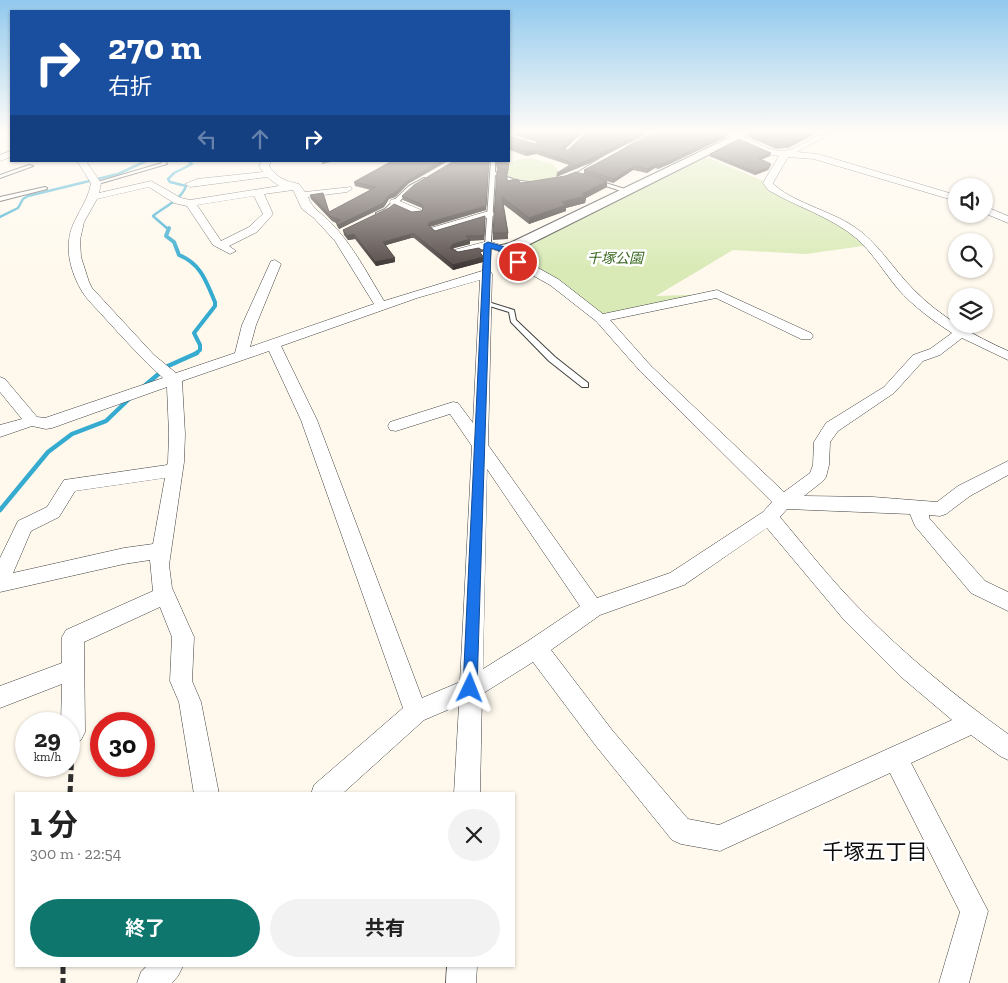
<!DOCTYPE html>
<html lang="ja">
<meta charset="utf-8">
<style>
:root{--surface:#fff;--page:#f2f2f2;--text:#222;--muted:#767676;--accent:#0f766e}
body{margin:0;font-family:"Zilla Slab","Noto Sans JP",serif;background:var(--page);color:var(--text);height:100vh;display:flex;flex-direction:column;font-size:19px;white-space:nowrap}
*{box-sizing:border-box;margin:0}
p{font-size:16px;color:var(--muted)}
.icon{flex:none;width:28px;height:28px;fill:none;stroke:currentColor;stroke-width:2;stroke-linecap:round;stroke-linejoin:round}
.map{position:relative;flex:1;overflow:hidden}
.side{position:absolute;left:15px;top:792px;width:500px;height:175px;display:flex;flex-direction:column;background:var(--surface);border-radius:0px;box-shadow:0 1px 4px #0004}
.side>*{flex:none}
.top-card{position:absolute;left:10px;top:10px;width:500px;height:152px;border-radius:0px;box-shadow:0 1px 4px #0004;background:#1a4fa0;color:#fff;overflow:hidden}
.fabs{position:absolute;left:948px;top:178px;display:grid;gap:10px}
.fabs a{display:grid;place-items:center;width:45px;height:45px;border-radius:50%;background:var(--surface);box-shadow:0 1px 4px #0004;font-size:25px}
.speed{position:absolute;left:15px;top:712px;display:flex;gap:10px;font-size:25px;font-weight:700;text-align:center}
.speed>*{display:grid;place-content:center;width:65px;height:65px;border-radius:50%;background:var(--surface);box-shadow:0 1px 4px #0004;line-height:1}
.speed small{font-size:12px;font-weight:400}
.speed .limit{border:8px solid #d22;background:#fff;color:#111}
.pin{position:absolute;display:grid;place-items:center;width:42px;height:42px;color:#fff;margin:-21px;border:2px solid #fff;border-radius:50%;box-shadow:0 1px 5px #0007}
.me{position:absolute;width:55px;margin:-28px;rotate:2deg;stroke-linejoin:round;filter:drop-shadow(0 0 4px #0008)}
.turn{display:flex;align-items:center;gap:18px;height:105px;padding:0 15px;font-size:22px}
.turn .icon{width:65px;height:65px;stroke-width:2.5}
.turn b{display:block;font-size:35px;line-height:42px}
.lanes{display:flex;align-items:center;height:48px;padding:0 15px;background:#0003;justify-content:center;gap:25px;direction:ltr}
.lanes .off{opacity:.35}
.round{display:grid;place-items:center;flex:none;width:52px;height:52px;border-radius:26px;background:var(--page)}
.headline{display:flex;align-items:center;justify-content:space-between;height:85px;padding:0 15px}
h1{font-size:30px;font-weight:700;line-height:38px}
.primary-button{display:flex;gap:10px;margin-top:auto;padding:10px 15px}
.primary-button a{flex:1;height:58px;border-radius:30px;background:var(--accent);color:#fff;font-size:20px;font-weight:700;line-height:58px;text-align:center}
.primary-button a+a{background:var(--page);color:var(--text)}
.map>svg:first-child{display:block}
.green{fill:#d9eab6}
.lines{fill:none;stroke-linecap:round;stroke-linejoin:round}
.stream-far2{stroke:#36abd0;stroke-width:2.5}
.stream-far1{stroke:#36abd0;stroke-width:4}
.stream{stroke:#36abd0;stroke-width:4.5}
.service-casing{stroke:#404040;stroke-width:2}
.minor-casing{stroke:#404040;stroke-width:1}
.tertiary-casing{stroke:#404040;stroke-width:2}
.path{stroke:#2f2f2f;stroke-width:5;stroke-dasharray:8 4;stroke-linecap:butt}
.service{fill:#fff;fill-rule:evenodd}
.minor{fill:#fff;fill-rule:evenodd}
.tertiary{fill:#fff;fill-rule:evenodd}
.wall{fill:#4a413f}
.shaded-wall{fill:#3c3533}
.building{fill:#564c49;stroke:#3c3533}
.route{fill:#1a73e8;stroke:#114b97}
.labels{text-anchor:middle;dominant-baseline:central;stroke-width:5;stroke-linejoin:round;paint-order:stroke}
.far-park-label{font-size:14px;font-style:italic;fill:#37661c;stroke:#fff}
.near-neighbourhood-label{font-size:21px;fill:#0d0d0d;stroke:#fff}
</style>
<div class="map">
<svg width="1008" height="983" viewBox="0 0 1008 983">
<rect width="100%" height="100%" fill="#fff9ed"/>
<path class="green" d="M 701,155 L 768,183 L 772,188 L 810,207 L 870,245 L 806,254 L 733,250 L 656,296 L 717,294 L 601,318 L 518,262 L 515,246 Z
M 530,158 L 553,164 L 559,171 L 556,176 C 539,186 518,185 502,172 L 502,166 L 520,159 Z"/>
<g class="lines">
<path class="stream-far2" d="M 0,217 L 18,208 L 23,199 L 28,196 L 118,174 L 146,161
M 169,230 L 153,216 C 164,207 181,200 186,186 L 170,182 L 168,179 L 174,173 L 192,164 L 188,161"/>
<path class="stream-far1" d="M 169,228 L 166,236 L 174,242 L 179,255 C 201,264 206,281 215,302 L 215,306 L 194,333 L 200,345 L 200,350 L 195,354"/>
<path class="stream" d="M 142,388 L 168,366 L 197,353
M 0,510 L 48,452 L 72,434 L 106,421 L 130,398"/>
<defs>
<path id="service" d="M 605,132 L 618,132 L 584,136 L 566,153 L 562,152 L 581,134 Z
M 652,132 L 658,132 L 640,138 L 579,176 L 570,178 L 568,177 L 575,174 L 636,136 Z
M 160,161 L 165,161 L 167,164 L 98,184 L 94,183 L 162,163 Z
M 491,161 L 495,161 L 495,172 L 515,180 L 535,183 L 533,184 L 514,182 L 495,175 L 489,274 L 486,276 L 483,274 Z
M 29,165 L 33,166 L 0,178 L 0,175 Z
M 424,178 L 428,179 C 423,183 416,185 411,190 C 401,198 391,215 376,215 L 376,213 L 385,209 L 409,186 Z
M 596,180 L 628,190 L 629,191 L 624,192 L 594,182 L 594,180 Z
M 45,187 L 47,188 L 47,189 L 0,201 L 0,197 Z
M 485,301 L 514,310 L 516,320 L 555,357 L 588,383 L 588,387 L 582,387 L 549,361 L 511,322 L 509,312 L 483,304 L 482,303 Z"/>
<path id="minor" d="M 720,132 C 742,130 764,152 783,151 C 800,150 813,132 834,132 L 797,152 L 818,154 L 956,195 L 956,201 L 814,159 L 788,157 L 773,183 C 787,200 833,212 853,226 C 878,242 892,268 913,289 C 940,317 973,335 1008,351 L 1008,360 L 962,338 L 940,355 L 923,361 L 894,393 L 838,431 L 830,442 L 829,465 L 826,477 L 823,481 L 804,496 L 873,497 L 937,502 L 958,486 L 1008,461 L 1008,475 L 970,496 L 946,514 L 940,516 L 929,515 L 929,518 L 985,581 L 1008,592 L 1008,611 L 971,593 L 915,526 L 910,514 L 787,509 L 780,517 C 806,548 831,580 860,609 C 905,655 955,696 1008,734 L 1008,760 L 1000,756 L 971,735 L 911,763 L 988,911 L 969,983 L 939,983 L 960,912 L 890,773 L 720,851 L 681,844 L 672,840 L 596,746 L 533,662 L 482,694 L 480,794 L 454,794 L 459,705 L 424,720 L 342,794 L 311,794 L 314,785 L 403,708 L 301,420 L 269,351 L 182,381 L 185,434 L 184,462 L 169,565 L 172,588 L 194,637 L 192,681 L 201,702 L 219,794 L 194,794 L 179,702 L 170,681 L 172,637 L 160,607 L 84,642 L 85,732 L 81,740 L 73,744 L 69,742 L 69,724 L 61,724 L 62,684 L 0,708 L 0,686 L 62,663 L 62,637 L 66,630 L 153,591 L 150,560 L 124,564 L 0,592 L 0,558 L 18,521 L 47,507 L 64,480 L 167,465 L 168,462 L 169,434 L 167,387 L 52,428 L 46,429 L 32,426 L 0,437 L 0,425 L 22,419 L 0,392 L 0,377 L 5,379 L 37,417 L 45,418 L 163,378 C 142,359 123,338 104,317 C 96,308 86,299 80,288 C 72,273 67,256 69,240 C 71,219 88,204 91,183 L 77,161 L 86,161 L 101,183 L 99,193 L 151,181 L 181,198 L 190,200 L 279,186 L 267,177 L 190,187 L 185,184 L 197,179 L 263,172 L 259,166 L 262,161 L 271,161 L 269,166 C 277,178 285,181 299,184 L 305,192 L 351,187 L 352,189 L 347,192 L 308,197 C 312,209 323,214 331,223 C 353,245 368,275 384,301 L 482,271 L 490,271 L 492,274 L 488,445 L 597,598 L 670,573 L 763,512 L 772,502 L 641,372 L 596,321 L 550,285 L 514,265 L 499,251 L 488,248 L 458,255 L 452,252 L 454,250 L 488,241 L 507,247 L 522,259 L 558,279 L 603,314 L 717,290 L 811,333 L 813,336 L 811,339 L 801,339 L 716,298 L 610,320 L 651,366 L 784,492 L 810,473 L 813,465 L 814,442 L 826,423 L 884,387 L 913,355 L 930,349 L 952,333 C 932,320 913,306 898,289 C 884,272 873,253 856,238 C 831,217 797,207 768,190 L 763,183 L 779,156 L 772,155 ZM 149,187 L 174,203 L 187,206 L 213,245 L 230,254 L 236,251 L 229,246 L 257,232 L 273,214 L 264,194 L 293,190 L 302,209 L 314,218 L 335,241 L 374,304 L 250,347 L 256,325 L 281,264 L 275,260 L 271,261 L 242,325 L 235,353 L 176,373 L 154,355 L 92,288 L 89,282 L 81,257 L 80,240 L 84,222 L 97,199 ZM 254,196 L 263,214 L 249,227 L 221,241 L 197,205 ZM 480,280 L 473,423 L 458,403 L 453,402 L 390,422 L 388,426 L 390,430 L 396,431 L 450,414 L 472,446 L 460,682 L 422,698 L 317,420 L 281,346 L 417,298 ZM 487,469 L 580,606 L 528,641 L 483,669 ZM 165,478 L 153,544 L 124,548 L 13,573 L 31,531 L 59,517 L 75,491 ZM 767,528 L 845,621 L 900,676 L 952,720 L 719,825 L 688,819 L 612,730 L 551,650 L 600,615 L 684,585 Z
M 11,151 L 11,157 L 0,161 L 0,155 Z
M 395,199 L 421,210 L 422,212 L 421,214 L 413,214 L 391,204 L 390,202 L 391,200 Z
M 984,206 L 1008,216 L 1008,223 L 984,213 Z
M 489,211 L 493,212 L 494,214 L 493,216 L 435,233 L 430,230 L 431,228 Z
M 147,966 L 183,966 L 178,976 L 172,983 L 137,983 L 141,972 Z
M 447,966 L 477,966 L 476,983 L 446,983 Z"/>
<path id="tertiary" d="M 741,132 L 754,132 L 520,249 L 503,253 L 496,249 L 498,246 L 510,243 Z"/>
</defs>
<use href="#service" class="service-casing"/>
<use href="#minor" class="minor-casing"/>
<use href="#tertiary" class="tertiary-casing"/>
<path class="path" d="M 70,794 L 72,749
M 63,966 L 63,983"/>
<use href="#service" class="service"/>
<use href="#minor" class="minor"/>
<use href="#tertiary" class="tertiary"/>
</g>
<path class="wall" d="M 509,132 L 594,132 L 580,133 L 564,150 L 568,150 L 605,132 L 650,132 L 590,163 L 556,177 L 569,165 L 536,154 L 526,156 L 510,150 L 508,174 L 497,171 L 496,161 L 509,136 L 535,144 L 537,142 L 510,134 L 509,135 Z
M 818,132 L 788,148 L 776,149 L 748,137 L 749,133 Z
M 726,137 L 670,164 L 658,169 L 655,168 L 647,173 L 633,170 L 613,183 L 584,174 L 584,170 Z
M 710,154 L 770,156 L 761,160 L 770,167 L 768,170 L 755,175 L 709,156 Z
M 507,181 L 521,183 L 607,187 L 586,198 L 585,203 L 566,208 L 566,211 L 529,224 L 503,204 L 508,233 L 508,239 L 493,240 L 493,233 Z
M 354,182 L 408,184 L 395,197 L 389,199 L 384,207 L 339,229 L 337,226 L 336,223 L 332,221 L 311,199 L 310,195 L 329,212 L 371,190 L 355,186 Z
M 402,196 L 486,210 L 430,227 L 435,231 L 485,216 L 484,240 L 470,241 L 470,244 L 454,248 L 453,249 L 458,252 L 483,255 L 482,256 L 483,262 L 453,270 L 414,238 L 411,238 L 386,245 L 395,262 L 376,266 L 355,239 L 348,240 L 344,235 L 343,230 L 412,212 L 422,211 L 422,208 L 403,200 Z"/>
<path class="shaded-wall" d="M 577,132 L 580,132 L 580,133 L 560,153 L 561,149 Z
M 643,132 L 650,132 L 590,163 L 556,177 L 557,173 Z
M 812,132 L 818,132 L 788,148 L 790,144 Z
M 727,133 L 726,137 L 658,169 L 659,165 Z
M 536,150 L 536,154 L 526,156 L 526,152 Z
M 771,153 L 770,156 L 757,161 L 758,158 Z
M 322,161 L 335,161 L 322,164 Z
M 441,161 L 448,161 L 408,184 L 395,197 L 389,199 L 384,207 L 339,229 L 338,225 L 389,195 L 408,180 Z
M 489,161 L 486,210 L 430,226 L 428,229 L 428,225 L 430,222 Z
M 655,164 L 655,168 L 647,173 L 648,169 Z
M 771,164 L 768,170 L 755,175 L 756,172 Z
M 634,166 L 633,170 L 613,183 L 614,179 Z
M 607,181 L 607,187 L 586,198 L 585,203 L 566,208 L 566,211 L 529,224 L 529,218 Z
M 354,234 L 355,239 L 348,240 L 347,236 Z
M 411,234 L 411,238 L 383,246 L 383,242 Z
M 470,239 L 470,244 L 454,248 L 450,252 L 450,248 L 453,244 Z
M 483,257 L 483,262 L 453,270 L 453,265 Z
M 395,258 L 395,262 L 376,266 L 375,262 Z"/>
<path class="building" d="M 514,132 L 577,132 L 561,149 L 568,150 L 585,134 L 605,132 L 643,132 L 590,159 L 557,173 L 573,163 L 536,150 L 526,152 L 510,146 L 509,158 L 509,136 L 535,144 L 539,141 L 538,138 Z
M 656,132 L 725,132 L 727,133 L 671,160 L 659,165 L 655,164 L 648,169 L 634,166 L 614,179 L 584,170 Z
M 752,132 L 812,132 L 790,144 L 777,145 L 749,133 Z
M 739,139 L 771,153 L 758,158 L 771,164 L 769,167 L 756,172 L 710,154 Z
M 392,161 L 441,161 L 408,180 L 394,193 L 389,195 L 383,203 L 338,225 L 336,222 L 340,220 L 331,217 L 310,195 L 323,193 L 329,212 L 376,187 L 354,182 Z
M 454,161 L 489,161 L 486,206 L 430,222 L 428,225 L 435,231 L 485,216 L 484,236 L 466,236 L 470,239 L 453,244 L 450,248 L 458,252 L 479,248 L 483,251 L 480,252 L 483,257 L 453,265 L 414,234 L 411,234 L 383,242 L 395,258 L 375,262 L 354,234 L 347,236 L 343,230 L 389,208 L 394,204 L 412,212 L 422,211 L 423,207 L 421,204 L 402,196 L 414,185 Z
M 497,161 L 509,161 L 508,170 L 497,167 Z
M 497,171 L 507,174 L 507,181 L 517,179 L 521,183 L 565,176 L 576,172 L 607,181 L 582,194 L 586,196 L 562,202 L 566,205 L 529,218 L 502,197 L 508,233 L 493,233 Z"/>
<linearGradient id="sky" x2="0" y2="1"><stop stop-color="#92c9ee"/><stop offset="0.49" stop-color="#fffcf7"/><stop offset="1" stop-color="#fffcf7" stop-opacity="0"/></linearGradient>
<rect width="1008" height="269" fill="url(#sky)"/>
<path class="route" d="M 488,242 L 505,247 L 522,262 L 515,264 L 500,251 L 491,248 L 477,688 L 475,693 L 470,696 L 465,693 L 463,688 L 484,244 Z"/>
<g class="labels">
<g class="far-park-label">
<text x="615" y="258">千塚公園</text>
</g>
<g class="near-neighbourhood-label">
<text x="875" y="851">千塚五丁目</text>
</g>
</g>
</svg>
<div class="fabs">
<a><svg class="icon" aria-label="sound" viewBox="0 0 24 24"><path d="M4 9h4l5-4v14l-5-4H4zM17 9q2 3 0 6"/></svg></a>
<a><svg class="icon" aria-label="search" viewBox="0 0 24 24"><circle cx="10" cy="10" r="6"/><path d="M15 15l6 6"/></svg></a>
<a><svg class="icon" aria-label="layers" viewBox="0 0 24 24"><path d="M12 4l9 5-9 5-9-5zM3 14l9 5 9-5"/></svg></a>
</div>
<div class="speed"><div>29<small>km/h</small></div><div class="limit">30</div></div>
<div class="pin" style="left:518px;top:262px;background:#d93025"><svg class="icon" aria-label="arrive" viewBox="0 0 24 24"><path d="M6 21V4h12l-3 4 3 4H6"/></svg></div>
<svg class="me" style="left:470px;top:688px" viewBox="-20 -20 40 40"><path d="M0-17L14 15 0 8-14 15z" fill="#1a73e8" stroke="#fff" stroke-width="4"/></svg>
<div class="top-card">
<div class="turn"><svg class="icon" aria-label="right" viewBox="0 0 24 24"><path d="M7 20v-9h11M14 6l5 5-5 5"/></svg><div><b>270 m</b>右折</div></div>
<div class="lanes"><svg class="icon off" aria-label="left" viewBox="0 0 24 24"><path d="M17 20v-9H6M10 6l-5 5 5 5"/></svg><svg class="icon off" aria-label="ahead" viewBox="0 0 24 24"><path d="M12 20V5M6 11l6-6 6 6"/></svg><svg class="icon" aria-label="right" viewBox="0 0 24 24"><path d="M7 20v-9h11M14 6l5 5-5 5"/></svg></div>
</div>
<section class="side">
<div class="headline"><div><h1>1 分</h1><p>300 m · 22:54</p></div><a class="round"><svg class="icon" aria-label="close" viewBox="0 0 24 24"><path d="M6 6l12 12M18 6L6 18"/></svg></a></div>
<div class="primary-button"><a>終了</a><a>共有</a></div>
</section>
</div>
